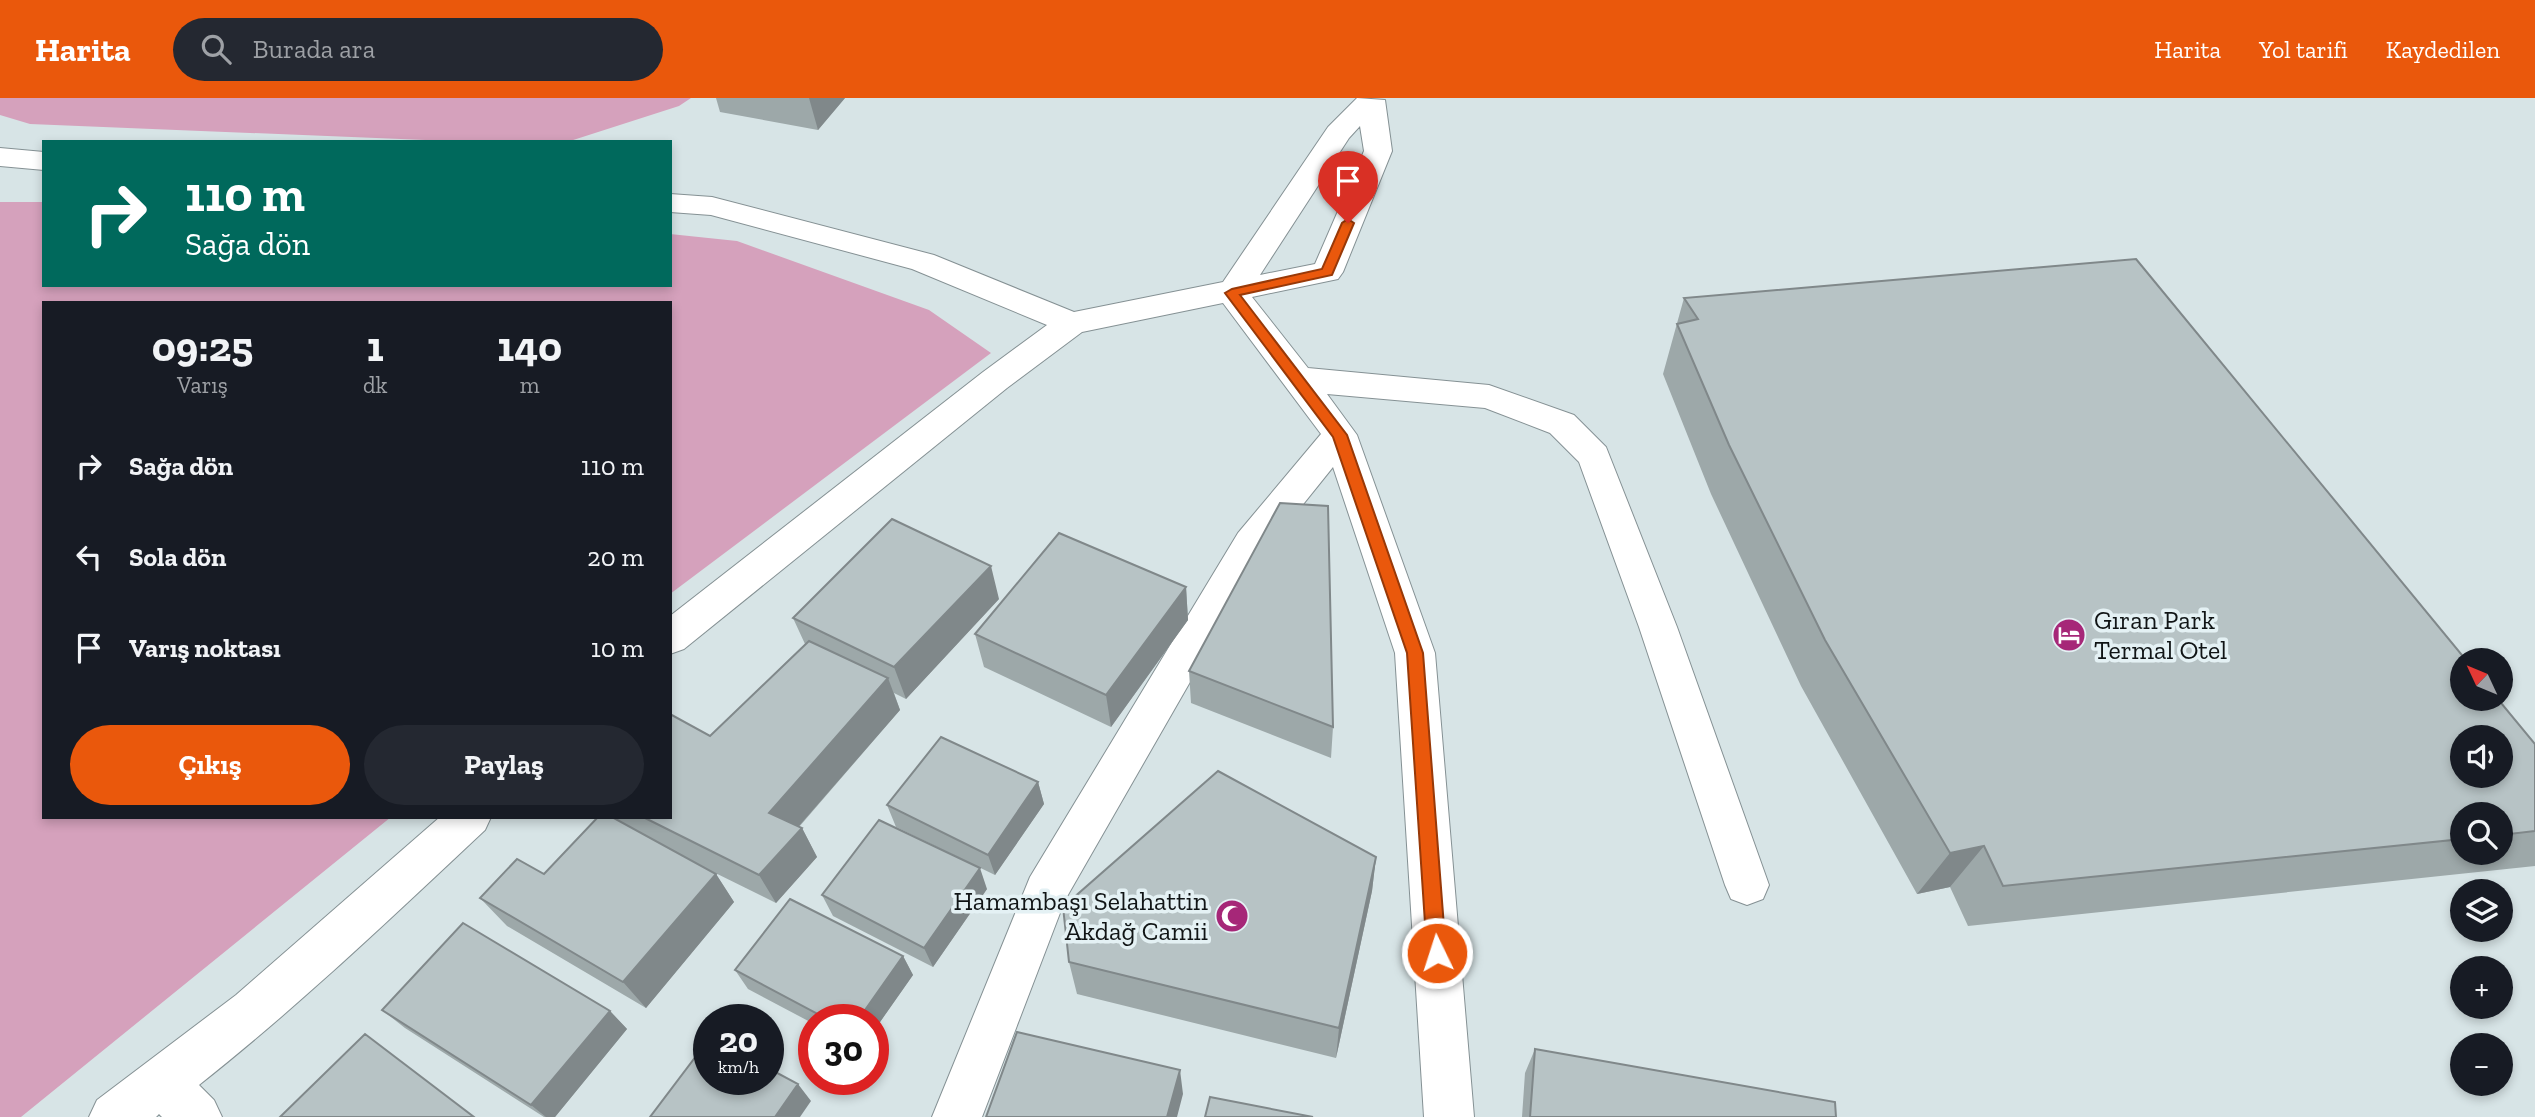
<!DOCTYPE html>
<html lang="tr">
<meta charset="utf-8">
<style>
:root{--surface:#171b24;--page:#242831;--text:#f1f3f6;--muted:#9ea1a6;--accent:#ea580c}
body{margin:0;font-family:"Zilla Slab",serif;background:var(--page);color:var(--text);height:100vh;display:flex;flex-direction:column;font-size:26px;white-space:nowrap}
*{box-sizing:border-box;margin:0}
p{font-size:23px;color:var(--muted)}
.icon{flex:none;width:38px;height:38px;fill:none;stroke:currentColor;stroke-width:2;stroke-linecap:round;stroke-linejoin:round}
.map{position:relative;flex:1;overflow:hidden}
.sheet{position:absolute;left:42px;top:203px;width:630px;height:518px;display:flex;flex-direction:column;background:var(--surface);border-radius:0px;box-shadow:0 4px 10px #0003}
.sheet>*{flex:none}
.guide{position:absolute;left:42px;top:42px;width:630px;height:147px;border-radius:0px;box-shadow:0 4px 10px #0003;background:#00695c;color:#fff;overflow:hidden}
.needle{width:46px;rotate:314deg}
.fabs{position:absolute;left:2450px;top:550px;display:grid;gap:14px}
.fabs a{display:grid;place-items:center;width:63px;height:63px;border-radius:50%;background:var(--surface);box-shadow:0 4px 10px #0003;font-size:35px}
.speed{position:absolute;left:693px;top:906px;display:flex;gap:14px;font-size:35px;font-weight:700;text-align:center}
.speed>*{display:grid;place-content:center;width:91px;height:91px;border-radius:50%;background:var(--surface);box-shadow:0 4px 10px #0003;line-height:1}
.speed small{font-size:18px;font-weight:400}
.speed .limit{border:10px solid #d22;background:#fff;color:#111}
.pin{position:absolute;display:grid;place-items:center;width:60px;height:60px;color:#fff;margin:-72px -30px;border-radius:50% 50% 50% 0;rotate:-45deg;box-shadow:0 0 7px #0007}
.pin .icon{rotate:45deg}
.me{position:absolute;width:77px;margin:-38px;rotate:356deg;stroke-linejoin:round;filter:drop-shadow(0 0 5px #0008)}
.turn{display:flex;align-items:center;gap:24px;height:147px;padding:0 28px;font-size:32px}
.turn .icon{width:91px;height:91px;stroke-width:2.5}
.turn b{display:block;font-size:49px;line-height:60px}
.eta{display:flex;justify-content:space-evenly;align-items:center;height:119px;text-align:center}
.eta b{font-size:42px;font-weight:800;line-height:49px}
.button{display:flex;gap:14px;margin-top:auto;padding:14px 28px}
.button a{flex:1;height:80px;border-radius:42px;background:var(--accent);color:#fff;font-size:28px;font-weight:800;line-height:80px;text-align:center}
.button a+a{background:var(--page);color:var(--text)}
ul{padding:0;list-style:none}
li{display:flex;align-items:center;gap:21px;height:91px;padding:0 28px}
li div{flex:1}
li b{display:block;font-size:26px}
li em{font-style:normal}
header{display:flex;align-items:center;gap:42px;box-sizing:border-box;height:98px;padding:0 35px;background:var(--accent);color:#fff}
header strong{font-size:33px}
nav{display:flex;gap:38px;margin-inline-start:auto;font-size:24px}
.search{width:490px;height:63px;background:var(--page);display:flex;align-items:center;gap:18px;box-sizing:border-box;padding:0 24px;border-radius:38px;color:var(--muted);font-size:26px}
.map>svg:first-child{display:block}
.green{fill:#d5a1bc}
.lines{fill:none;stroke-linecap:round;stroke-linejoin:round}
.minor-casing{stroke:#859194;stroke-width:2}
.minor{fill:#fff;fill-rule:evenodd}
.wall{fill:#9da8a9;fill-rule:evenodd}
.shaded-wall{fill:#80888a}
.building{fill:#b7c3c5;stroke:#80888a;stroke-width:2;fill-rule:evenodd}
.route{fill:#ea580c;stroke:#983908;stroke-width:2}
.labels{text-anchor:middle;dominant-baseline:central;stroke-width:7;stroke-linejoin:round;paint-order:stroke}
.poi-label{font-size:26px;fill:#101415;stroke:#e4f1f4;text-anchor:start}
</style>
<header>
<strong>Harita</strong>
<div class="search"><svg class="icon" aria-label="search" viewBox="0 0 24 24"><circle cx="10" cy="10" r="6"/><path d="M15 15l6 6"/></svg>Burada ara</div>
<nav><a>Harita</a><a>Yol tarifi</a><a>Kaydedilen</a></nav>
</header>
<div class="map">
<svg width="2535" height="1019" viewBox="0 0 2535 1019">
<rect width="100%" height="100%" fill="#d7e4e6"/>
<path class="green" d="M 0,0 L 691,0 L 679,8 L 567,44 L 474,44 L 30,26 L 0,17 Z
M 0,104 L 44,104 L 44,187 L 670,187 L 670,136 L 737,143 L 929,212 L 991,255 L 670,496 L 670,205 L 44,205 L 44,719 L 391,719 L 21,1019 L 0,1019 Z"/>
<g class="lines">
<defs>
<path id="minor" d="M 1357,0 L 1385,2 L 1392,53 L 1343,174 L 1338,181 L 1252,199 L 1308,270 L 1489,287 L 1574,317 L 1606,349 L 1677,529 L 1769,787 L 1763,801 L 1747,807 L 1731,801 L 1725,787 L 1639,529 L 1579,364 L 1550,335 L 1485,310 L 1327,296 L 1357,337 L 1435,555 L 1474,1019 L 1424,1019 L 1395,555 L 1333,369 L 1264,455 L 1065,802 L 982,1019 L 932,1019 L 1030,779 L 1238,435 L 1321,336 L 1223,205 L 1082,234 L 1007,290 L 684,551 L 670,556 L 670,518 L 983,274 L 1047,227 L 912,171 L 711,117 L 670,114 L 670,96 L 712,99 L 934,157 L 1074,214 L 1223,184 L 1328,29 ZM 1360,28 L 1364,53 L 1315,166 L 1260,177 L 1349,40 Z
M 0,50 L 44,54 L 44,72 L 0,68 Z
M 440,719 L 491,719 L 485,732 C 392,819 299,908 199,987 L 214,1002 L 222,1019 L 162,1019 L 159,1016 L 156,1019 L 89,1019 L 97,1002 L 236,897 Z"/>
</defs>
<use href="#minor" class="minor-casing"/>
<use href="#minor" class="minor"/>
</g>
<path class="wall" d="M 716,0 L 845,0 L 818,32 L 720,14 Z
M 1684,200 L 2535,646 L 2535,768 L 1968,828 L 1950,789 L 1917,796 L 1801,588 L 1711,396 L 1663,276 ZM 2462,716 L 2501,716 L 2501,754 L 2462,754 Z
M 1186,489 L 1188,522 L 1111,629 L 984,569 L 975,536 Z
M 999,501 L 906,601 L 894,595 L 900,612 L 799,729 L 802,730 L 817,759 L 776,805 L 691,763 L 716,776 L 734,804 L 646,910 L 507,828 L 480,800 L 544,776 L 598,719 L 670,719 L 710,638 L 805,546 L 793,520 Z
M 1189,573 L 1333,629 L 1331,660 L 1191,605 Z
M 1038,684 L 1044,706 L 995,777 L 896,729 L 887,707 Z
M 1376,759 L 1372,793 L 1336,960 L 1077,896 L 1069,864 Z
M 987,791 L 933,869 L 833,818 L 822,797 Z
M 903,858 L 913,877 L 873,934 L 873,922 L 814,922 L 814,926 L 748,891 L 735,872 Z
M 382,912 L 610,913 L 627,931 L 555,1019 L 544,1019 L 405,930 Z
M 1535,951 L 1836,1019 L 1522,1019 L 1525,975 Z"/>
<path class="shaded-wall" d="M 809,0 L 845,0 L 818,32 Z
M 991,468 L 999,501 L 906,601 L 894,569 Z
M 1186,489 L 1188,522 L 1111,629 L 1106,597 Z
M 888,580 L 900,612 L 785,744 L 769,715 Z
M 1038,684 L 1044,706 L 995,777 L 988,757 Z
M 802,730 L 817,759 L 776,805 L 759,777 Z
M 1984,748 L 1950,789 L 1917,796 L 1950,755 Z
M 1376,759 L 1372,793 L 1336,960 L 1339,930 Z
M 980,770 L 987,791 L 933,869 L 924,850 Z
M 716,776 L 734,804 L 646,910 L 623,884 Z
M 903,858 L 913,877 L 873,934 L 873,922 L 858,922 Z
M 610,913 L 627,931 L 555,1019 L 546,1019 L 531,1007 Z
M 1180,972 L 1183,996 L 1177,1019 L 1167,1019 Z
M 798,986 L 811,1003 L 800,1019 L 775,1019 Z"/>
<path class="building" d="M 2136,161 L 2466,562 L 2462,562 L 2462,600 L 2497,600 L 2535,646 L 2535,733 L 2501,737 L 2501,716 L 2462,716 L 2462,741 L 2003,788 L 1984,748 L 1950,755 L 1825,542 L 1729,347 L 1677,226 L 1698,221 L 1684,200 ZM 2462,639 L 2501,639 L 2501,677 L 2462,677 Z
M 1280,405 L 1328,408 L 1333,629 L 1189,573 Z
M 892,421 L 991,468 L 894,569 L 793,520 Z
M 1059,435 L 1186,489 L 1106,597 L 975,536 Z
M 809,543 L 888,580 L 769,715 L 802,730 L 759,777 L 643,719 L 670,719 L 670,616 L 710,638 Z
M 941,639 L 1038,684 L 988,757 L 887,707 Z
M 1218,673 L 1376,759 L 1339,930 L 1069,864 L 1063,809 Z
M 598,719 L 612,719 L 716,776 L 623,884 L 480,800 L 517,761 L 544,776 Z
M 879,722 L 980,770 L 924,850 L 822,797 Z
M 790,801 L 903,858 L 858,922 L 829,922 L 735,872 Z
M 463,825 L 610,913 L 531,1007 L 382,912 Z
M 1017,934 L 1180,972 L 1167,1019 L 986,1019 Z
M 365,936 L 474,1019 L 280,1019 Z
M 709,941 L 709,982 L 768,982 L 768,970 L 798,986 L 775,1019 L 650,1019 Z
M 1535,951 L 1835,1004 L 1836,1019 L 1530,1019 Z
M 1210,999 L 1313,1019 L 1205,1019 Z"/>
<path class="route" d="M 1348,121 L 1354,125 L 1332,177 L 1240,197 L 1347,337 L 1423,555 L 1446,855 L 1444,862 L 1437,864 L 1430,862 L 1427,855 L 1407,555 L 1333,339 L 1225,195 L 1232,191 L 1322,171 L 1342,125 Z"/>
<defs>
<symbol id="hotel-disc" viewBox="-11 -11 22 22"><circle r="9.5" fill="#a62778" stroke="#e4f1f4"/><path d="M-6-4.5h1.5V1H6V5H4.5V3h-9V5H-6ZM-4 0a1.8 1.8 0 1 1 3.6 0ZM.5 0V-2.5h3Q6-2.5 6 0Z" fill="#fff"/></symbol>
<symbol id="mosque-disc" viewBox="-11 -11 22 22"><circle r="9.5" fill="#a62778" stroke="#e4f1f4"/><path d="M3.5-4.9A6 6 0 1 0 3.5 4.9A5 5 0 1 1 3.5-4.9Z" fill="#fff"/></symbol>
</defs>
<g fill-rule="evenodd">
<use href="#hotel-disc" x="2050" y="518" width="38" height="38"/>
<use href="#mosque-disc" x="1213" y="799" width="38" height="38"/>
</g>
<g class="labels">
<g class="poi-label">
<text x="2094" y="522">Gıran Park<tspan x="2094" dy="30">Termal Otel</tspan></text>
<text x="1208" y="803" text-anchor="end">Hamambaşı Selahattin<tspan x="1208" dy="30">Akdağ Camii</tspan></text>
</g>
</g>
</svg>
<div class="fabs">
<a><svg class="needle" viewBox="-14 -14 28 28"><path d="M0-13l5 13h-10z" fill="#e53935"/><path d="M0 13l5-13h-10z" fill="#9ea1a6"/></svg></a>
<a><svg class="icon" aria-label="sound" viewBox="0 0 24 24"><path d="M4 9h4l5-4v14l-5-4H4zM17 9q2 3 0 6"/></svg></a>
<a><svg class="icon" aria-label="search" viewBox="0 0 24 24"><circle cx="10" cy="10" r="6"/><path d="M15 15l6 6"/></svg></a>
<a><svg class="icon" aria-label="layers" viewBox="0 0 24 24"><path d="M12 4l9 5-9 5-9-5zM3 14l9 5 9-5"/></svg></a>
<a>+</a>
<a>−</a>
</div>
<div class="speed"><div>20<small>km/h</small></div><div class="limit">30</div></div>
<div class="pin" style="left:1348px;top:125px;background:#d93025"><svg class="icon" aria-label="arrive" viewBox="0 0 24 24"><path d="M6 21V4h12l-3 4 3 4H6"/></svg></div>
<svg class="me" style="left:1437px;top:855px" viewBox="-20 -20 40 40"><circle r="17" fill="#ea580c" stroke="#fff" stroke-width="3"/><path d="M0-11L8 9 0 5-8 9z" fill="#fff"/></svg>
<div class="guide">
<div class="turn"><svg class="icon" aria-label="right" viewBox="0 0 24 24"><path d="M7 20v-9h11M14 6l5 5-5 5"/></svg><div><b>110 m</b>Sağa dön</div></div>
</div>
<section class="sheet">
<div class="eta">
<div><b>09:25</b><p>Varış</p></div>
<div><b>1</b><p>dk</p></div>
<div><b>140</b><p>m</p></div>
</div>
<ul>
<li><svg class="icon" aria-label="right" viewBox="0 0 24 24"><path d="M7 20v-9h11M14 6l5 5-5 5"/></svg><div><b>Sağa dön</b></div><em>110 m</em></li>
<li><svg class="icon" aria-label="left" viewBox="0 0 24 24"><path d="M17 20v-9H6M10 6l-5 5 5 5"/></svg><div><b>Sola dön</b></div><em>20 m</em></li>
<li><svg class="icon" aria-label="arrive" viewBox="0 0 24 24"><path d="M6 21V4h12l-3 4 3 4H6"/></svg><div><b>Varış noktası</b></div><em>10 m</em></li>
</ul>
<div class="button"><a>Çıkış</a><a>Paylaş</a></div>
</section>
</div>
